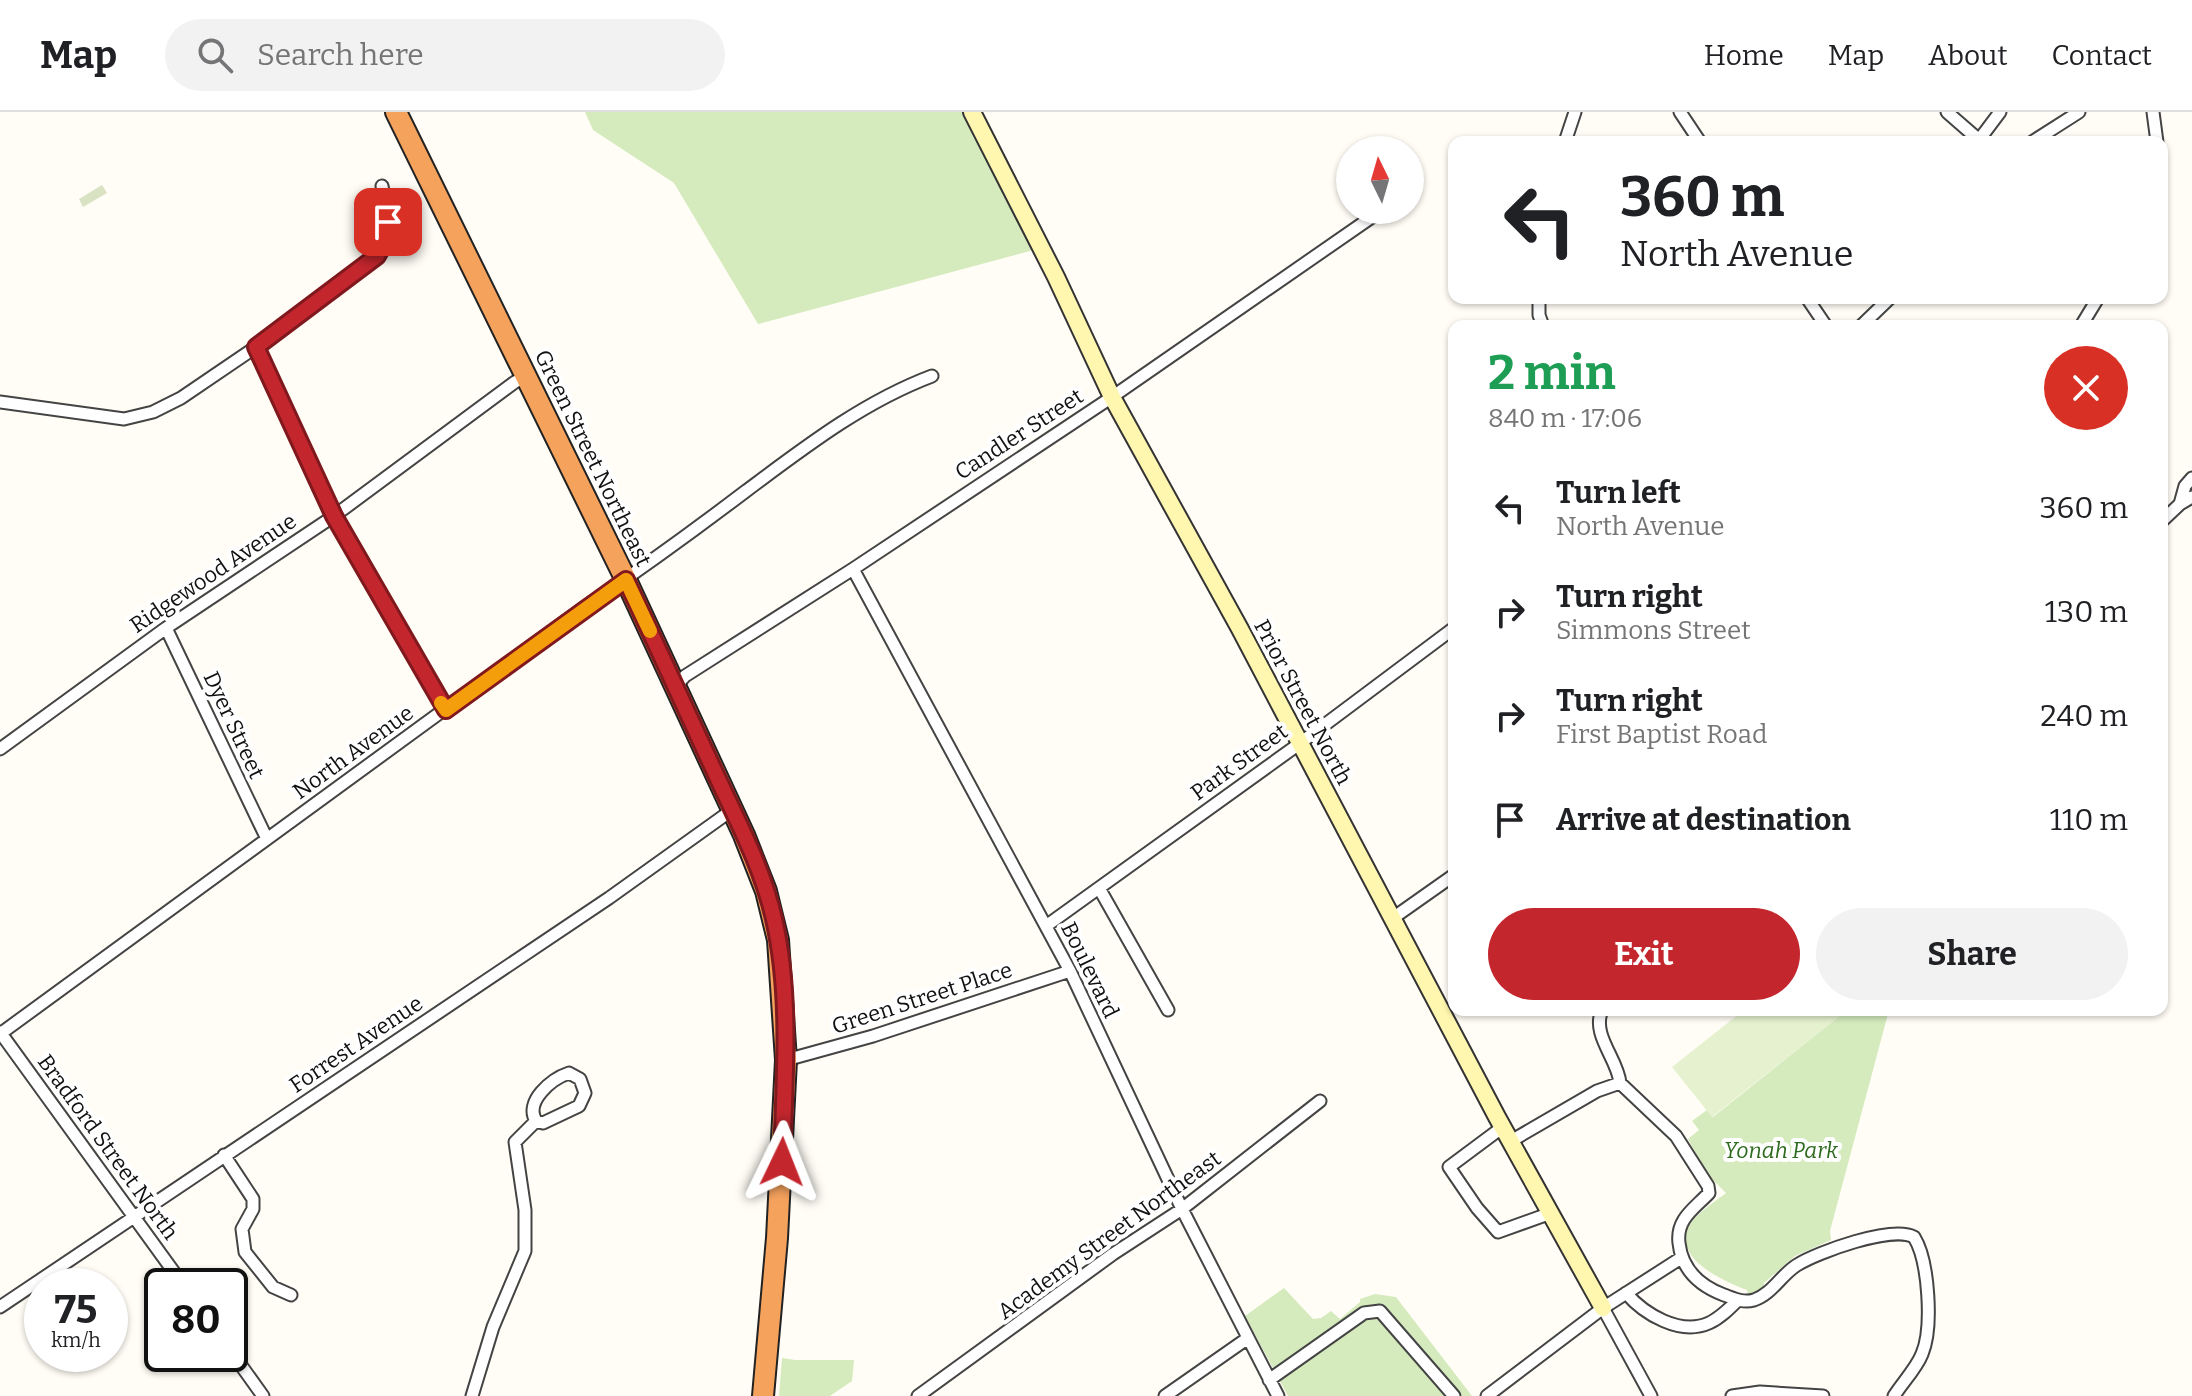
<!DOCTYPE html>
<meta charset="utf-8">
<style>
:root{--surface:#fff;--page:#f2f2f2;--text:#202124;--muted:#757577;--line:#e0e0e0;--accent:#c4262e}
body{margin:0;font-family:Bitter,serif;background:var(--page);color:var(--text);height:100vh;display:flex;flex-direction:column;font-size:30px;white-space:nowrap}
*{box-sizing:border-box;margin:0}
p{font-size:26px;color:var(--muted)}
.icon{flex:none;width:44px;height:44px;fill:none;stroke:currentColor;stroke-width:2;stroke-linecap:round;stroke-linejoin:round}
.map{position:relative;flex:1;overflow:hidden}
.details{position:absolute;left:1448px;top:208px;width:720px;height:696px;display:flex;flex-direction:column;background:var(--surface);border-radius:16px;box-shadow:0 2px 6px #0004}
.details>*{flex:none}
.hud{position:absolute;left:1448px;top:24px;width:720px;height:168px;border-radius:16px;box-shadow:0 2px 6px #0004;background:#fff;color:var(--text);overflow:hidden}
.needle{width:52px;rotate:355deg}
.fabs{position:absolute;left:1336px;top:24px;display:grid;gap:16px}
.fabs a{display:grid;place-items:center;width:88px;height:88px;border-radius:50%;background:var(--surface);box-shadow:0 2px 6px #0004;font-size:40px}
.speed{position:absolute;left:24px;top:1156px;display:flex;gap:16px;font-size:40px;font-weight:700;text-align:center}
.speed>*{display:grid;place-content:center;width:104px;height:104px;border-radius:50%;background:var(--surface);box-shadow:0 2px 6px #0004;line-height:1}
.speed small{font-size:20px;font-weight:400}
.speed .limit{border:4px solid #111;border-radius:12px;background:#fff;color:#111}
.pin{position:absolute;display:grid;place-items:center;width:68px;height:68px;color:#fff;margin:-34px;border-radius:16px;box-shadow:0 4px 12px #0006}
.me{position:absolute;width:88px;margin:-44px;rotate:2deg;stroke-linejoin:round;filter:drop-shadow(0 0 6px #0008)}
.turn{display:flex;align-items:center;gap:28px;height:168px;padding:0 40px;font-size:36px}
.turn .icon{width:104px;height:104px;stroke-width:2.5}
.turn b{display:block;font-size:56px;line-height:68px}
.round{display:grid;place-items:center;flex:none;width:84px;height:84px;border-radius:42px;background:var(--page)}
.headline{display:flex;align-items:center;justify-content:space-between;height:136px;padding:0 40px}
h1{font-size:48px;font-weight:700;line-height:60px;color:#1e9e55}
.button{display:flex;gap:16px;margin-top:auto;padding:16px 40px}
.button a{flex:1;height:92px;border-radius:48px;background:var(--accent);color:#fff;font-size:32px;font-weight:700;line-height:92px;text-align:center}
.button a+a{background:var(--page);color:var(--text)}
ul{padding:0;list-style:none}
li{display:flex;align-items:center;gap:24px;height:104px;padding:0 40px}
li div{flex:1}
li b{display:block;font-size:30px}
li em{font-style:normal}
header{display:flex;align-items:center;gap:48px;box-sizing:border-box;height:112px;padding:0 40px;background:var(--surface);border-bottom:2px solid var(--line)}
header strong{font-size:38px}
nav{display:flex;gap:44px;margin-inline-start:auto;font-size:28px}
.search{width:560px;height:72px;background:var(--page);display:flex;align-items:center;gap:20px;box-sizing:border-box;padding:0 28px;border-radius:44px;color:var(--muted);font-size:30px}
.map>svg:first-child{display:block}
.green{fill:#d5ebbd}
.cemetery{fill:#d9e3c4}
.pitch{fill:#e6f2cf}
.lines{fill:none;stroke-linecap:round;stroke-linejoin:round}
.street-casing{stroke:#444;stroke-width:15}
.secondary-casing{stroke:#333;stroke-width:20}
.highway-casing{stroke:#222;stroke-width:24}
.street{stroke:#fff;stroke-width:11}
.secondary{stroke:#fff6b0;stroke-width:16}
.highway{stroke:#f5a25d;stroke-width:20}
.route-casing{stroke:#7f191e;stroke-width:20}
.route{stroke:#c4262e;stroke-width:14}
.slow{stroke:#f59e0b;stroke-width:14}
.labels{text-anchor:middle;dominant-baseline:central;stroke-width:8;stroke-linejoin:round;paint-order:stroke}
.street-label{font-size:22px;fill:#111;stroke:#fff}
.park-label{font-size:22px;font-style:italic;fill:#2f6b1f;stroke:#fff}
</style>
<header>
<strong>Map</strong>
<div class="search"><svg class="icon" aria-label="search" viewBox="0 0 24 24"><circle cx="10" cy="10" r="6"/><path d="M15 15l6 6"/></svg>Search here</div>
<nav><a>Home</a><a>Map</a><a>About</a><a>Contact</a></nav>
</header>
<div class="map">
<svg width="2192" height="1284" viewBox="0 0 2192 1284">
<rect width="100%" height="100%" fill="#fffdf5"/>
<path class="green" d="M 585,0 L 978,0 L 1041,136 L 758,212 L 674,71 L 593,18 Z
M 1847,898 L 1889,898 L 1830,1119 L 1831,1128 L 1795,1144 L 1764,1171 L 1764,1180 L 1748,1182 L 1747,1178 C 1726,1170 1673,1148 1688,1115 C 1695,1102 1715,1090 1726,1081 L 1707,1062 L 1688,1027 L 1699,1018 L 1692,1009 L 1707,998 L 1713,1005 Z
M 1284,1176 L 1313,1207 L 1321,1206 L 1331,1199 L 1340,1207 L 1360,1190 L 1360,1187 L 1375,1182 L 1396,1185 L 1472,1284 L 1288,1284 L 1245,1204 Z
M 782,1246 L 795,1248 L 854,1248 L 852,1269 L 830,1284 L 779,1284 Z"/>
<path class="cemetery" d="M 102,73 L 107,81 L 83,95 L 79,87 Z"/>
<path class="pitch" d="M 1744,898 L 1847,898 L 1712,1005 L 1672,955 Z"/>
<g class="lines">
<defs>
<path id="street" d="M 1680,0 L 1700,30
M 1947,0 L 1979,28
M 2153,0 L 2157,30
M 1565,30 L 1575,0
M 1981,30 L 1979,28 L 2000,0
M 2032,30 L 2079,0
M 1539,186 L 1539,203 L 1543,214
M 1807,186 L 1826,214
M 1861,214 L 1890,186
M 2081,214 L 2098,186
M 256,235 L 334,404 L 446,598
M 0,290 L 124,307 L 153,300 L 181,286 L 256,235 L 377,144 C 392,117 388,103 382,74
M 2180,392 L 2185,374 L 2192,366
M 2162,409 L 2180,392 L 2192,385
M 853,457 L 1070,859 L 1182,1097 L 1278,1284
M 166,516 L 267,727
M 676,574 L 685,564 L 853,457 L 1112,285 L 1382,98
M 0,637 L 166,516 L 334,404 L 515,270 L 527,264
M 1099,776 L 1168,898
M 1393,806 L 1454,763
M 1046,814 L 1299,632 L 1454,516
M 1602,898 C 1591,923 1618,947 1620,971 L 1676,1024 L 1708,1074 L 1709,1081 C 1694,1097 1676,1107 1679,1131 C 1682,1158 1700,1174 1724,1183 C 1735,1187 1743,1191 1754,1188 C 1772,1182 1781,1163 1797,1153 C 1818,1140 1892,1113 1914,1125 C 1929,1149 1933,1216 1922,1242 C 1916,1257 1902,1271 1894,1284
M 0,920 L 184,1174
M 0,922 L 582,497 C 638,459 692,420 746,379 C 805,335 863,290 932,264
M 786,948 L 873,924 L 1070,859
M 1504,1017 L 1496,1020 L 1449,1055 L 1477,1096 L 1498,1120 L 1551,1101
M 1511,1029 L 1597,979 L 1620,971
M 224,1043 L 253,1087 L 253,1097 L 242,1117 L 245,1140 L 273,1175 L 291,1183
M 1626,1181 C 1644,1202 1680,1224 1709,1211 C 1720,1206 1729,1197 1738,1188
M 0,1195 L 609,786 L 732,698
M 1603,1196 L 1651,1284
M 230,1238 L 263,1284
M 1269,1268 L 1364,1201 L 1380,1199 L 1454,1284
M 472,1284 L 493,1215 L 525,1139 L 525,1098 L 515,1030 L 536,1009 L 543,1011 L 579,994 L 585,981 L 580,967 L 569,961 C 551,967 524,990 536,1009
M 918,1284 L 1113,1142 L 1182,1097 L 1320,989
M 1165,1284 L 1248,1226
M 1487,1284 L 1603,1196 L 1681,1146
M 1732,1284 L 1760,1280 L 1823,1284"/>
<path id="secondary" d="M 972,0 L 1056,165 L 1112,285 L 1240,517 L 1497,1005 L 1603,1196"/>
<path id="highway" d="M 396,0 L 626,468 L 744,723 L 766,779 L 778,828 L 786,948 L 777,1126 L 763,1284"/>
</defs>
<use href="#street" class="street-casing"/>
<use href="#secondary" class="secondary-casing"/>
<use href="#highway" class="highway-casing"/>
<use href="#street" class="street"/>
<use href="#secondary" class="secondary"/>
<use href="#highway" class="highway"/>
</g>
<g class="lines">
<defs>
<path id="route" d="M 388,110 L 387,126 L 377,144 L 256,235 L 334,404 L 446,598 L 626,468 C 657,534 687,600 718,667 C 739,712 763,758 774,807 C 792,886 784,970 782,1050"/>
</defs>
<use href="#route" class="route-casing"/>
<use href="#route" class="route"/>
<path class="slow" d="M 441,591 L 446,598 L 626,468 L 650,519"/>
</g>
<g class="labels">
<g class="street-label">
<text transform="translate(1019 322) rotate(-33)">Candler Street</text>
<text transform="translate(593 346) rotate(64)">Green Street Northeast</text>
<text transform="translate(213 461) rotate(-34)">Ridgewood Avenue</text>
<text transform="translate(1303 590) rotate(62)">Prior Street North</text>
<text transform="translate(234 613) rotate(65)">Dyer Street</text>
<text transform="translate(353 640) rotate(-36)">North Avenue</text>
<text transform="translate(1239 650) rotate(-36)">Park Street</text>
<text transform="translate(1090 858) rotate(64)">Boulevard</text>
<text transform="translate(922 886) rotate(-18)">Green Street Place</text>
<text transform="translate(356 932) rotate(-34)">Forrest Avenue</text>
<text transform="translate(108 1035) rotate(54)">Bradford Street North</text>
<text transform="translate(1109 1123) rotate(-36)">Academy Street Northeast</text>
</g>
<g class="park-label">
<text x="1781" y="1038">Yonah Park</text>
</g>
</g>
</svg>
<div class="fabs">
<a><svg class="needle" viewBox="-14 -14 28 28"><path d="M0-13l5 13h-10z" fill="#e53935"/><path d="M0 13l5-13h-10z" fill="#757577"/></svg></a>
</div>
<div class="speed"><div>75<small>km/h</small></div><div class="limit">80</div></div>
<div class="pin" style="left:388px;top:110px;background:#d93025"><svg class="icon" aria-label="arrive" viewBox="0 0 24 24"><path d="M6 21V4h12l-3 4 3 4H6"/></svg></div>
<svg class="me" style="left:782px;top:1050px" viewBox="-20 -20 40 40"><path d="M0-17L14 15 0 8-14 15z" fill="#c4262e" stroke="#fff" stroke-width="4"/></svg>
<div class="hud">
<div class="turn"><svg class="icon" aria-label="left" viewBox="0 0 24 24"><path d="M17 20v-9H6M10 6l-5 5 5 5"/></svg><div><b>360 m</b>North Avenue</div></div>
</div>
<section class="details">
<div class="headline"><div><h1>2 min</h1><p>840 m · 17:06</p></div><a class="round" style="background:#d93025;color:#fff"><svg class="icon" aria-label="close" viewBox="0 0 24 24"><path d="M6 6l12 12M18 6L6 18"/></svg></a></div>
<ul>
<li><svg class="icon" aria-label="left" viewBox="0 0 24 24"><path d="M17 20v-9H6M10 6l-5 5 5 5"/></svg><div><b>Turn left</b><p>North Avenue</p></div><em>360 m</em></li>
<li><svg class="icon" aria-label="right" viewBox="0 0 24 24"><path d="M7 20v-9h11M14 6l5 5-5 5"/></svg><div><b>Turn right</b><p>Simmons Street</p></div><em>130 m</em></li>
<li><svg class="icon" aria-label="right" viewBox="0 0 24 24"><path d="M7 20v-9h11M14 6l5 5-5 5"/></svg><div><b>Turn right</b><p>First Baptist Road</p></div><em>240 m</em></li>
<li><svg class="icon" aria-label="arrive" viewBox="0 0 24 24"><path d="M6 21V4h12l-3 4 3 4H6"/></svg><div><b>Arrive at destination</b></div><em>110 m</em></li>
</ul>
<div class="button"><a>Exit</a><a>Share</a></div>
</section>
</div>
